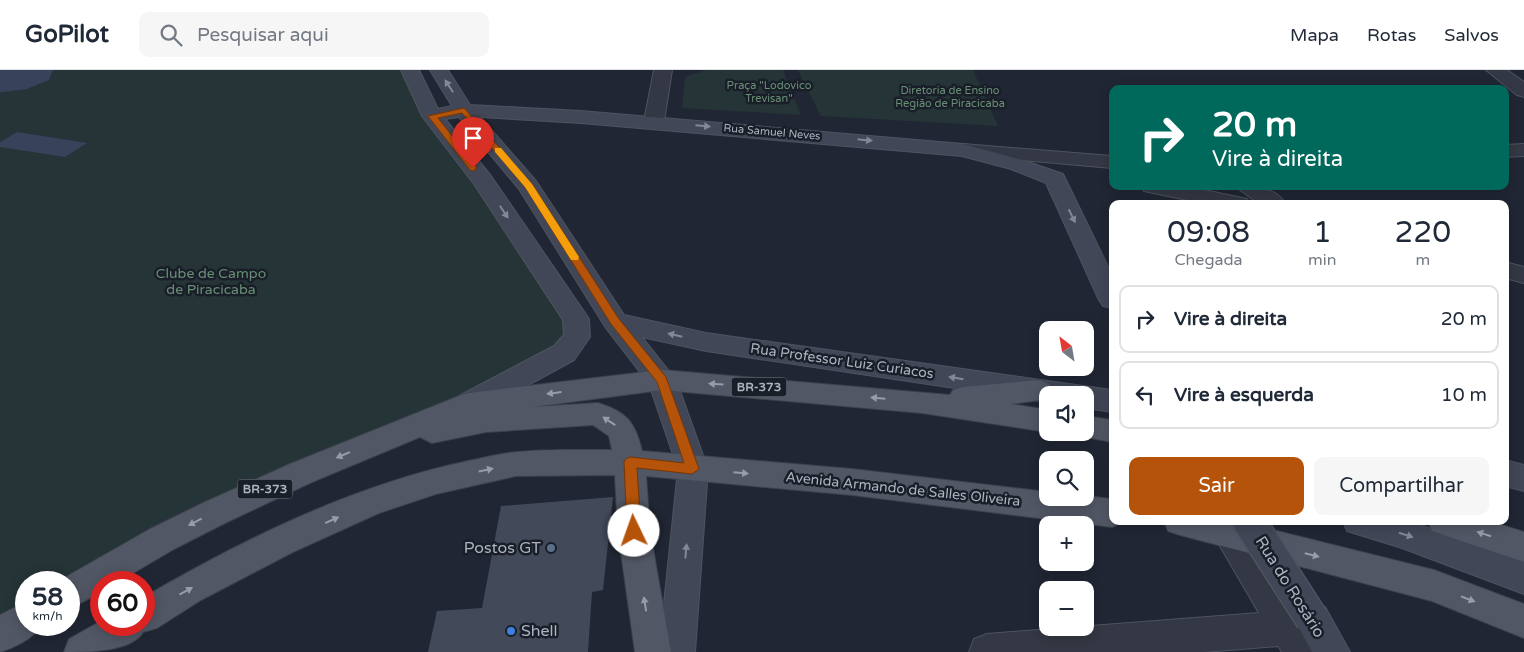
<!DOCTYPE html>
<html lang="pt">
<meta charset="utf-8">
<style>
:root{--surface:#fff;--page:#f6f6f7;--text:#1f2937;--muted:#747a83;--line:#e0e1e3;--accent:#b45309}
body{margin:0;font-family:"Varela Round",sans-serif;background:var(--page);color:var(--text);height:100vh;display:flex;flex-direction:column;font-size:19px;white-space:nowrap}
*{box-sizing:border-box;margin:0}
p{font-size:16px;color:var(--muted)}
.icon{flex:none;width:28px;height:28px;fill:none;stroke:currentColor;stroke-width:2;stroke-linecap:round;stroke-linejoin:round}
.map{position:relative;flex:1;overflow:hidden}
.side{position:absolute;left:1109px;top:130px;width:400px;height:325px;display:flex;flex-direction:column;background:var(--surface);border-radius:10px;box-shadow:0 2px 12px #0003}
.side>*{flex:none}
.guide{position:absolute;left:1109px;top:15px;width:400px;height:105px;border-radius:10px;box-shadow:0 2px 12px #0003;background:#00695c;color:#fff;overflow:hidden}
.needle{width:32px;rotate:329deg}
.buttons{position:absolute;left:1039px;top:251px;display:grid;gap:10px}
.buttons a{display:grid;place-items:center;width:55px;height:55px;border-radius:10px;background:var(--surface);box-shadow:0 2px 12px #0003;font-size:25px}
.speed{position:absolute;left:15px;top:501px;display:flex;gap:10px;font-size:25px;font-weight:700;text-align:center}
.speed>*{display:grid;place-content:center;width:65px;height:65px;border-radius:50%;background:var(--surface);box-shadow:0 2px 12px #0003;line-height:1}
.speed small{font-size:12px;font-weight:400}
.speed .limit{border:8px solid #d22;background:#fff;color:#111}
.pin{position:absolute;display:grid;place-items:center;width:42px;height:42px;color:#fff;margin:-51px -21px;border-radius:50% 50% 50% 0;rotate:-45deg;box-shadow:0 0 5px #0007}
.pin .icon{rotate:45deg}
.me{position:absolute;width:55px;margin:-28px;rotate:357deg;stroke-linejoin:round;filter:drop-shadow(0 0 4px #0008)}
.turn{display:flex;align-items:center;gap:18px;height:105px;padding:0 20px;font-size:22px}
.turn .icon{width:65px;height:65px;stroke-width:2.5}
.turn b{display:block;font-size:35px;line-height:42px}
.eta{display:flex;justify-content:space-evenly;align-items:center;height:85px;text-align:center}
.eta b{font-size:30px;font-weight:600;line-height:35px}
.action{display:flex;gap:10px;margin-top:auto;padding:10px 20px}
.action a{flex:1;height:58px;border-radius:10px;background:var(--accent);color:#fff;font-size:20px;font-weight:600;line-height:58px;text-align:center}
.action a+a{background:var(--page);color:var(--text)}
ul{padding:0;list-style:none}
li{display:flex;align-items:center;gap:15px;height:68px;margin:0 10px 8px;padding:0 10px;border:2px solid var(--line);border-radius:10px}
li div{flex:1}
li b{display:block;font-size:19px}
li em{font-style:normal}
header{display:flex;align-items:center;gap:30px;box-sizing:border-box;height:70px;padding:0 25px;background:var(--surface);border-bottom:1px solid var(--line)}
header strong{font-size:24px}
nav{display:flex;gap:28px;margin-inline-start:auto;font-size:18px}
.search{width:350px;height:45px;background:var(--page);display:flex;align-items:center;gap:12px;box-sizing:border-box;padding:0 18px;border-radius:10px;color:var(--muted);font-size:19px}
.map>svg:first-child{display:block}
.green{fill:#253437}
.water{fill:#37425b}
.building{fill:#424958}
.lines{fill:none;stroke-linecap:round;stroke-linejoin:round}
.street-casing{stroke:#4e535f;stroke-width:2}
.secondary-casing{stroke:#4e535f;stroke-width:2}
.primary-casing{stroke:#3d424d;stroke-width:2}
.street{fill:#343844;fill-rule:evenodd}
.secondary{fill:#424757;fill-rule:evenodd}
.primary{fill:#515764;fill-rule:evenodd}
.secondary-bridge-casing{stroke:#4e535f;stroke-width:35;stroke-linecap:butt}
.secondary-bridge{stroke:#424757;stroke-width:32}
.oneway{fill:#828897}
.oneway2{fill:#969caa}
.route{fill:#b45309;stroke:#753606}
.slow{fill:#f59e0b}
.service-dot{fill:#5c6f8a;stroke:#191e28;stroke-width:2}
.shop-dot{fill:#3f7fe0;stroke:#191e28;stroke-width:2}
.labels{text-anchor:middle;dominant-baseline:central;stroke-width:5;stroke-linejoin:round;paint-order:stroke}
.far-park-label{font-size:11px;fill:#688f75;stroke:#191e28}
.far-street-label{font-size:11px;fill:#adb3c1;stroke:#191e28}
.shield{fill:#191e28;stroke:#818693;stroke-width:1}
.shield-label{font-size:12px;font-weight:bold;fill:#adb3c1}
.park-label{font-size:14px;fill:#688f75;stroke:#191e28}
.street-label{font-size:14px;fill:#adb3c1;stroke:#191e28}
.near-poi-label{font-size:16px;fill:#adb3c1;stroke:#191e28;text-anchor:end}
.near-street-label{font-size:16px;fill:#adb3c1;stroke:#191e28}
</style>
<header>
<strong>GoPilot</strong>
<div class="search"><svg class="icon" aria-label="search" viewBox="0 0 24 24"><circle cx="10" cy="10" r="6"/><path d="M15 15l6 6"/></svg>Pesquisar aqui</div>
<nav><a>Mapa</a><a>Rotas</a><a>Salvos</a></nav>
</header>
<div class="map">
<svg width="1524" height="582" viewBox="0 0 1524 582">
<rect width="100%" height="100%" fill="#202633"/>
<path class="green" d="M 0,0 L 410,0 L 576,249 L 564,283 L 65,512 L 26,512 L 26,540 L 0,559 Z
M 706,0 L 783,0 L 801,45 L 682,38 L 685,7 Z
M 798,0 L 973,0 L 998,56 L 821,46 Z"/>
<path class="water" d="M 0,0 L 53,0 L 49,10 L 27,19 L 3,22 L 0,22 Z
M 17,62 L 87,73 L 65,87 L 0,77 L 0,72 Z"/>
<path class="building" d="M 613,427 L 603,520 L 592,522 L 588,582 L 428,582 L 437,541 L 482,538 L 501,436 Z"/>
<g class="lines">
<defs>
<path id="street" d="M 654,0 L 672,0 L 664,51 L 661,55 L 647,55 L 644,51 Z
M 1486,0 L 1507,0 L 1524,12 L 1524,27 L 1517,25 Z
M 963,74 L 1112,86 L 1112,98 L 956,84 L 953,80 L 956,76 Z
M 1524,74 L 1524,86 L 1505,87 L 1505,75 Z
M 1141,116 L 1185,116 L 1247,129 L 1250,134 L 1206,134 L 1144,121 Z
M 1235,116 C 1254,116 1274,116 1286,134 L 1259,134 Z
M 1505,192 L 1524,197 L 1524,213 L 1505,208 Z
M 1226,451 L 1242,454 L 1302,546 L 1320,582 L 1282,582 L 1278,576 L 1204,582 L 969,582 L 974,569 L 987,564 L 1259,543 L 1213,464 L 1218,454 Z"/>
<path id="secondary" d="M 401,0 L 419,0 L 438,39 L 452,36 L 430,0 L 448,0 L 470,35 L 581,41 L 963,74 L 1025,91 L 1063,104 L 1112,205 L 1112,238 L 1103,236 L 1099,230 L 1046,113 L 1011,99 L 962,86 L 581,53 L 480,47 L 536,111 L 624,245 L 706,263 L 1112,320 L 1112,342 L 1085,338 L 1085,325 L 1048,325 L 1048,332 L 706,281 L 642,267 L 676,310 L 708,399 L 695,582 L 659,582 L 678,399 L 649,314 L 606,258 L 519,119 L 459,47 L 445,49 L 491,106 L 585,243 L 589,249 L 590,267 L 574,290 L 479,342 L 469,345 L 459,342 L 455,334 L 459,326 L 554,276 L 564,265 L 563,250 L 474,114 L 422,46 Z
M 1505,390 L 1524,395 L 1524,421 L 1505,416 Z
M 1343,451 L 1409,451 L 1524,492 L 1524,524 L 1402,478 L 1347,461 Z
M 1312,532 L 1325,537 L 1350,582 L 1312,582 L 1294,549 L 1299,537 Z"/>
<path id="primary" d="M 662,300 L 950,325 L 953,320 L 963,317 L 1039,310 L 1049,314 L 1053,321 L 1051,325 L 1048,325 L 1048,329 L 1011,334 L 1048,340 L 1048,362 L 922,343 L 662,320 L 532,337 L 598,333 C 627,342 635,352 642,381 L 852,399 L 1048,422 L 1048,428 L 1085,426 L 1112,429 L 1112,451 L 1124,451 L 1112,457 L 852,425 L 646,406 L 650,461 L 671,582 L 635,582 L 618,461 L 615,405 L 516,406 L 436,424 L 379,443 L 293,482 L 201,530 L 157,558 L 143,562 C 132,582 86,582 64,582 L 69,569 L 101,551 L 101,555 L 144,555 L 144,527 C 244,469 354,415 468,391 C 484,388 501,383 517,382 C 548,379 580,380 612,380 L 609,366 L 593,355 L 486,362 L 432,373 L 420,367 L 312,412 L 225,453 L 174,479 L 118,512 L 101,512 L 101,522 L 69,539 L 69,512 L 57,512 L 150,459 L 203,433 L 290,394 L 459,326 L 469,323 Z
M 1085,346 L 1112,350 L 1112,372 L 1075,365 L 1073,362 L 1085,362 Z
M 1164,451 L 1237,451 L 1434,500 L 1524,534 L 1524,568 L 1432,531 L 1180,465 L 1168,461 Z
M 1428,451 L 1489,451 L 1524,462 L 1524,492 L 1432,461 Z
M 26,532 L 26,555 L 41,555 C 35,568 13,578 0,582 L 0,545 Z"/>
</defs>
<use href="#street" class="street-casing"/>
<use href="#secondary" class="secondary-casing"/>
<use href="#primary" class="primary-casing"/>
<use href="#street" class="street"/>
<use href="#secondary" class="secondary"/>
<use href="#primary" class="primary"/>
<defs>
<path id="secondary-bridge" d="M 1249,451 L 1312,549"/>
</defs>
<use href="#secondary-bridge" class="secondary-bridge-casing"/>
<use href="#secondary-bridge" class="secondary-bridge"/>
</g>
<defs><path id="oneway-solid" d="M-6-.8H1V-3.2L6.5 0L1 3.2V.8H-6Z" transform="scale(1.25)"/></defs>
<g class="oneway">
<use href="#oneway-solid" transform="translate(449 16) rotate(-123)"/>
<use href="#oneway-solid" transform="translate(703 56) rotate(5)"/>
<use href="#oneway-solid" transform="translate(865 70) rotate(6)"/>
<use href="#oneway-solid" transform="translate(504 142) rotate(56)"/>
<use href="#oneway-solid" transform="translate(1072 146) rotate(64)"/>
<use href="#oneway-solid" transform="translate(675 265) rotate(-167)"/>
<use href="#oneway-solid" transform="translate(956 308) rotate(-171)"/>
<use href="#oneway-solid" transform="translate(1406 465) rotate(18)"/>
<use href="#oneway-solid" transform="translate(686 481) rotate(-85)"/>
</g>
<g class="oneway2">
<use href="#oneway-solid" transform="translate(716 314) rotate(-176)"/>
<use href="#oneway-solid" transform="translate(554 323) rotate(173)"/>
<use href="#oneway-solid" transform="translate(878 328) rotate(-175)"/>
<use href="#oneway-solid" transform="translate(609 351) rotate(-147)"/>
<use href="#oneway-solid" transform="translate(343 385) rotate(157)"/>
<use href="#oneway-solid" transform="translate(486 400) rotate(-12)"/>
<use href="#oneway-solid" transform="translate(741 403) rotate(5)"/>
<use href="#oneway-solid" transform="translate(332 450) rotate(-24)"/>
<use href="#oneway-solid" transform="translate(195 452) rotate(153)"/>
<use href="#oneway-solid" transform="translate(1484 464) rotate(-162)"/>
<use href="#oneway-solid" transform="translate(1312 485) rotate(14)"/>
<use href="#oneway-solid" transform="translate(186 521) rotate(-29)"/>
<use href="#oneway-solid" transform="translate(1468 529) rotate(21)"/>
<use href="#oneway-solid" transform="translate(645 534) rotate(-99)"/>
</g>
<path class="route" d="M 464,38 L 532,114 L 619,249 L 666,307 L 699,399 L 692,404 L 637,398 L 641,461 L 639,465 L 629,465 L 627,461 L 624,392 L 626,389 L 630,387 L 684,393 L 657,312 L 611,254 L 525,117 L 462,43 L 438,48 L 477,98 L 473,101 L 470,100 L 428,46 Z"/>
<path class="slow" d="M 495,78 L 501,78 L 532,114 L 579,187 L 578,190 L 571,190 L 525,117 L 495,82 Z"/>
<circle class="service-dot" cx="551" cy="478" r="5"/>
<circle class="shop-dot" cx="511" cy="561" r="5"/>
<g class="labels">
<g class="far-park-label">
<text x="769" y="15">Praça "Lodovico<tspan x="769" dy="13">Trevisan"</tspan></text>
<text x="950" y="20">Diretoria de Ensino<tspan x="950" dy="13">Região de Piracicaba</tspan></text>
</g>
<g class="far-street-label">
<text transform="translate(772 62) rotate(5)">Rua Samuel Neves</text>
</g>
<g class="shield">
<rect x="731.5" y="307.5" width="55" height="19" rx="4"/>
<rect x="237.5" y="409.5" width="55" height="19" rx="4"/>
</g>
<g class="shield-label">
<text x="759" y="317">BR-373</text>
<text x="265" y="419">BR-373</text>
</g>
<g class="park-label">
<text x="211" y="203">Clube de Campo<tspan x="211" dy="16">de Piracicaba</tspan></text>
</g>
<g class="street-label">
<text transform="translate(842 291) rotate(8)">Rua Professor Luiz Curiacos</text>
<text transform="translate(903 419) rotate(6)">Avenida Armando de Salles Oliveira</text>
</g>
<g class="near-poi-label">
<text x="541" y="478">Postos GT</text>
<text x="521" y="561" text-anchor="start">Shell</text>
</g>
<g class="near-street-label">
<text transform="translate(1290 517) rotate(58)">Rua do Rosário</text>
</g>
</g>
</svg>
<div class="buttons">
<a><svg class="needle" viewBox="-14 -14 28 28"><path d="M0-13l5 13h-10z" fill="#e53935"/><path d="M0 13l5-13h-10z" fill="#747a83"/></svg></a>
<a><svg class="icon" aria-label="sound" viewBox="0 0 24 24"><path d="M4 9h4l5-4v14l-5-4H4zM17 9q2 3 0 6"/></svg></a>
<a><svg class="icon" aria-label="search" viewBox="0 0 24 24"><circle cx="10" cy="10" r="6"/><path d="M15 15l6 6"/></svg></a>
<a>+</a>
<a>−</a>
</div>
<div class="speed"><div>58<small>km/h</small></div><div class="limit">60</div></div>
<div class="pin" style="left:473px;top:98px;background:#d93025"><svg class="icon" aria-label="arrive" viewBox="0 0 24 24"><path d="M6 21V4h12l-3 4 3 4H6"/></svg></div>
<svg class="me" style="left:634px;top:461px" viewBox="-20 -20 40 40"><circle r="19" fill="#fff"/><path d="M0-13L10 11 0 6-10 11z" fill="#b45309"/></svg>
<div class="guide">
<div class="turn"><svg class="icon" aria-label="right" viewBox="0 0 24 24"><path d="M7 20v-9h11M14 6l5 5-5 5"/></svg><div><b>20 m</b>Vire à direita</div></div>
</div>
<section class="side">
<div class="eta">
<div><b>09:08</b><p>Chegada</p></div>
<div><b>1</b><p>min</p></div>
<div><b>220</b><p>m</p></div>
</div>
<ul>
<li><svg class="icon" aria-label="right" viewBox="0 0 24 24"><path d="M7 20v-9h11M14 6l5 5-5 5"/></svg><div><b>Vire à direita</b></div><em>20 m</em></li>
<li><svg class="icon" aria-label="left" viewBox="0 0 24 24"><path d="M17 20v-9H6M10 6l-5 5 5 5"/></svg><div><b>Vire à esquerda</b></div><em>10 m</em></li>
</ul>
<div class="action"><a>Sair</a><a>Compartilhar</a></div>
</section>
</div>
